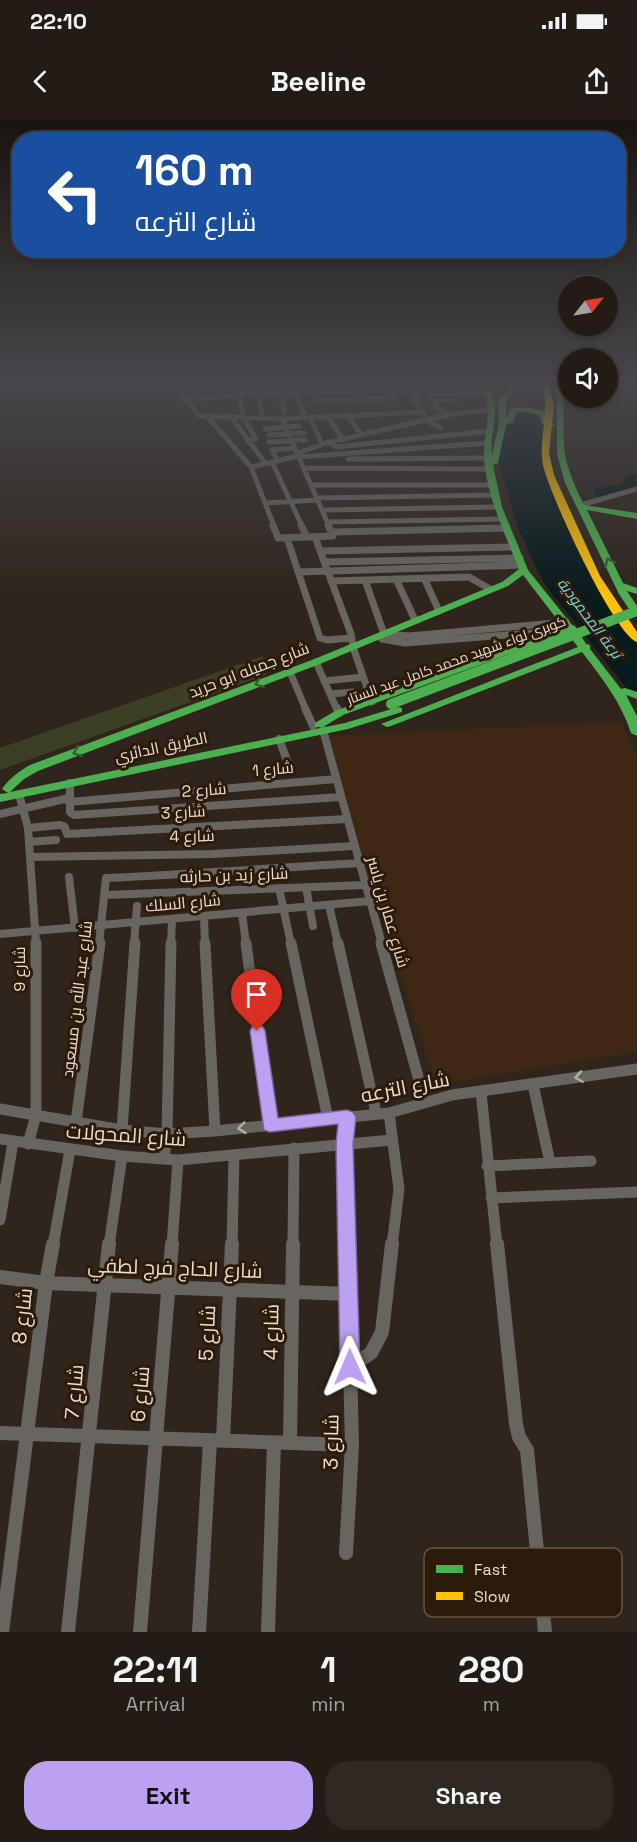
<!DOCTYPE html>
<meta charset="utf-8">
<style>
:root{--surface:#231c15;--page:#2f2922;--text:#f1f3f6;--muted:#a3a1a0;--line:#403a34;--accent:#bca0f2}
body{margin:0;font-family:"Space Grotesk",Cairo,sans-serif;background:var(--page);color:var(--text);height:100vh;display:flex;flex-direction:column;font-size:22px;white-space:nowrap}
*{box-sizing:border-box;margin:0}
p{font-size:20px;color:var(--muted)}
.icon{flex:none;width:33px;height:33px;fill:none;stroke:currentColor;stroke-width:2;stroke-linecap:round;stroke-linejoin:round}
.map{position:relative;height:1512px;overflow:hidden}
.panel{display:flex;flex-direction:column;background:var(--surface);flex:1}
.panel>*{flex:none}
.guide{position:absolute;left:12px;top:12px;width:614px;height:126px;border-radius:24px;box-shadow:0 3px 9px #0003,0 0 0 2px var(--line);background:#1a4fa0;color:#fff;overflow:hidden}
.needle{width:39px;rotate:59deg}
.buttons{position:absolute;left:558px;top:156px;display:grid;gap:12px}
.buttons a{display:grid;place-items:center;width:60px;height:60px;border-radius:50%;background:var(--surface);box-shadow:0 3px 9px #0003,0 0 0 2px var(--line);font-size:30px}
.pin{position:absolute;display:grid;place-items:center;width:51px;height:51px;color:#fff;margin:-62px -26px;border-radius:50% 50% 50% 0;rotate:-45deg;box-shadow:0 0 6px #0007}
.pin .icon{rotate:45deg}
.me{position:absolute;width:66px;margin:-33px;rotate:359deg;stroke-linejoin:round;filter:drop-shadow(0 0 4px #0008)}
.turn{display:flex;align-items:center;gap:21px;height:126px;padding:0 24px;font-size:27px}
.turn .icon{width:78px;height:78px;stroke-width:2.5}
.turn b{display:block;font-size:42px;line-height:51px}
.eta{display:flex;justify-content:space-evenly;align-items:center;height:102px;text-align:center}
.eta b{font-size:36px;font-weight:700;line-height:42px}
.action{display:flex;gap:12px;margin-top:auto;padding:12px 24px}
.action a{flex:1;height:69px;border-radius:24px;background:var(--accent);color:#111;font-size:24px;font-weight:700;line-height:69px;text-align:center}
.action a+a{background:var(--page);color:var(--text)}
.status{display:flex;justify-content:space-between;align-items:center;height:42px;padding:0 30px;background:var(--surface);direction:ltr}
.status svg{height:16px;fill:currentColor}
header{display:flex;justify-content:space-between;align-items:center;height:78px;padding:0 24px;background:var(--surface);font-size:27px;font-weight:700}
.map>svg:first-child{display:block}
.built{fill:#3e2813}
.green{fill:#3d3f24}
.water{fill:#091b1d}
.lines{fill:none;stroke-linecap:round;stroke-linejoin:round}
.street-far4{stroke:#686560;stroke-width:5}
.street-far3{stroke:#686560;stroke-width:7}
.street-far2{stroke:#686560;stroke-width:8}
.street-far1{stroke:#686560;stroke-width:11}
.street{stroke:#686560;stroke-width:14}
.fast{fill:#4caf50;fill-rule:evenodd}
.slow{fill:#ffc107;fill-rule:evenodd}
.fast-bridge{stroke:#4caf50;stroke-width:10}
.oneway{stroke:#3a5d2a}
.oneway2{stroke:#b6ada4}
.route{fill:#bca0f2;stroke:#7a689d;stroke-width:1.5}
.labels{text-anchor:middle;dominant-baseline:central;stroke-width:6;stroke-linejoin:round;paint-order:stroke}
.far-street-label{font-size:14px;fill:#eaddd2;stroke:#2c1a0a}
.far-water-label{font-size:15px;font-style:italic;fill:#73dcea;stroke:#2c1a0a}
.street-label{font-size:16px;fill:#eaddd2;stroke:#2c1a0a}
.near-street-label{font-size:20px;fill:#eaddd2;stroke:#2c1a0a}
.key{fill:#2c1a0a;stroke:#655446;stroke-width:1.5}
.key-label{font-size:16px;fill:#eaddd2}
</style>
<div class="status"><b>22:10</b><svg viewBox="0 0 49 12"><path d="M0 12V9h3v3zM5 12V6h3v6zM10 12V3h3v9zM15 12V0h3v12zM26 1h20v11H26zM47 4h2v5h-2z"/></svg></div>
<header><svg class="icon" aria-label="back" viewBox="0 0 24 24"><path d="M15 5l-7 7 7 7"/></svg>Beeline<svg class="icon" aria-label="share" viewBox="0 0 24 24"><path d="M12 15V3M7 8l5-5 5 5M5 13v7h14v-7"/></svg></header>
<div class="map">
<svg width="637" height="1512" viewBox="0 0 637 1512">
<rect width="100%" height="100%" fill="#2f251c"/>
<path class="built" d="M 621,602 L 631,625 L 637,634 L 637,932 L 436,965 L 363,743 L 329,616 Z"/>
<path class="green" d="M 263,536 L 266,555 L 0,650 L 0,628 Z"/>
<path class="water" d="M 531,291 L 539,293 L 542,303 L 546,306 L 541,326 L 542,340 L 581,435 L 613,492 L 637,523 L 637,572 L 627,569 L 546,466 L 535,446 L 517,405 L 498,340 L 507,305 L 513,302 L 516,292 Z
M 637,353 L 637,367 L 597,378 L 593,369 L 626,363 L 623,358 Z"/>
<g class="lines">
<path class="street-far4" d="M 172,263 L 200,296 L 282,299 L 421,292
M 188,263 L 204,278
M 208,263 L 224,276
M 229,263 L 244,275
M 251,263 L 264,274
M 272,263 L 286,274
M 427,267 L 484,264
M 427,268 L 437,288 L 451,295
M 410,271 L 424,295
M 430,273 L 490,274
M 259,274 L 262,294
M 279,274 L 285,293
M 297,274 L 305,298
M 238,275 L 244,298 L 256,319 L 248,321
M 186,279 L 272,273 L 428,271
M 318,280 L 393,278
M 433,280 L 456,280
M 207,296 L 251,347 L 274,406
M 230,296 L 266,344
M 328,297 L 342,318
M 348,297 L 362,315
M 310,298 L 322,324
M 282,299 L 329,406
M 427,301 L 441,308
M 285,307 L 299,306
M 265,309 L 285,307
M 269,315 L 304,313
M 291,320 L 305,320
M 269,322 L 292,321
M 328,322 L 336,327 L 489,311
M 297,333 L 330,322 L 452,294 L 492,290
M 299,337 L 487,323
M 348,339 L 488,338
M 278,341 L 272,330 L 295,328
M 272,342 L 302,406
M 251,347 L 298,336
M 304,348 L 489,349
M 312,365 L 492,365
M 317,378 L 495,375
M 265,383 L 318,380
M 581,385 L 637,369
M 323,390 L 498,387
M 328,402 L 503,399"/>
<path class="street-far3" d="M 273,405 L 278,418 L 333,416 L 328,405
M 301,405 L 307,417
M 333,412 L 507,408
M 315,417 L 351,514 L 353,527 L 372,582
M 287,418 L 320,518 L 327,520 L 352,518
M 321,431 L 515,427
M 325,442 L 520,438
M 298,452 L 522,445
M 424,458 L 439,491
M 396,459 L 415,500
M 365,460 L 384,514 L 409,516 L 566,502
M 331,461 L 469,457 L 490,469
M 382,519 L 405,523 L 533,513 L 564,506
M 316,542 L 337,590
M 290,552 L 306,590
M 324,561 L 363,557
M 331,574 L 353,572"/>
<path class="street-far2" d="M 305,588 L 313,606
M 337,588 L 339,593
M 323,610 L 382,824
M 279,619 L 291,651
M 70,663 L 70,692 L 74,695 L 341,677
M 19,674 L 28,708 L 36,824
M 69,682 L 336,659
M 0,694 L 69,678
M 28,708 L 60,705 L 65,707 L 67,714 L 347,699
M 29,722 L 56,720
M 30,737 L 213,734 L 354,726
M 69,757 L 75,808
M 306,767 L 313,806
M 279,768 L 291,824
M 104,775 L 365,765
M 329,785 L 338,824
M 242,793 L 246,824
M 204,796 L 205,824
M 0,814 L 370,781
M 99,824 L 106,758 C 191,754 275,748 359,743
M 134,824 L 137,786
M 171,824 L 172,799"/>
<path class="street-far1" d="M 205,823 L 215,1011
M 246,823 L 270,1005
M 291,823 L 328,999
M 338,823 L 376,993
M 381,823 L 425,982
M 533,964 L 550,1043
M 481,972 L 497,1126
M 0,989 L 122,1010 L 167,1014 L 215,1011 L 389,993 L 452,975 L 637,949
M 389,993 L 399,1069 L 392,1126
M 76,1002 L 100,823
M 122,1010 L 135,823
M 0,1019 L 122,1036 L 178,1040 L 392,1020
M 28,1024 L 36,995 L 36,823
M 164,1039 L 167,1014 L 171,823
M 487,1046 L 591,1041
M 491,1078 L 637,1072
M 0,1100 L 13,1022
M 53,1126 L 70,1030
M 109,1126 L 122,1036
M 172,1126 L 178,1040
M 232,1126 L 234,1035
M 293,1126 L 294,1028
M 347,1126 L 344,1024 L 347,997"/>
<path class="street" d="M 497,1124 L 516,1304 L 519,1317 L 527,1330 L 545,1512
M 0,1157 L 46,1163 L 349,1174
M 350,1247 L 371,1233 L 382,1212 L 392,1124
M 0,1313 L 352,1325
M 223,1321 L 232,1124
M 290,1323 L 293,1124
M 346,1433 L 352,1325 L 347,1124
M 2,1512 L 46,1163 L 53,1124
M 68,1512 L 109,1124
M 140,1512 L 172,1124
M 199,1512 L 210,1321
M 268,1512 L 274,1323"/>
<path class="fast" d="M 480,263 L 486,263 C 504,290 489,306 492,335 L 499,304 L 498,282 L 511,263 L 517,263 L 506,282 L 506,299 L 510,289 L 522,287 L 545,291 L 548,300 L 555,306 L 548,308 L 542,303 L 539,295 L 522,291 L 516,292 L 513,302 L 506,305 L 498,343 L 493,345 L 502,387 L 528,450 L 572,505 L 575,506 L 586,524 L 590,525 L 590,529 L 621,569 L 625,568 L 637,572 L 637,579 L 626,575 L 637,596 L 637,616 L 631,613 C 621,582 602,558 582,532 L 391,606 L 387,607 L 381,604 L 578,527 L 567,513 L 343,595 L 323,607 L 315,607 L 315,603 L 335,591 L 563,507 L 523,455 L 508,466 L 320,544 L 38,651 L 24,659 L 10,672 L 345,603 L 398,587 L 402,588 L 402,592 L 348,609 L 0,682 L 0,674 L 8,673 L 2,669 C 10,658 18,652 30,645 L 312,540 L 502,462 L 519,449 C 506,416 490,384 485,348 C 480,316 497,291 480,263 Z
M 554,263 L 560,263 C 567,287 561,311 565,335 C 569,353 576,369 584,385 L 637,393 L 637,399 L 587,390 L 623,463 L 637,468 L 637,474 L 627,471 L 637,486 L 637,496 L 633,495 L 619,474 L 565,363 L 557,334 L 557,275 Z"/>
<path class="slow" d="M 542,263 L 548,263 L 554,285 L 549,333 L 554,355 L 600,456 L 637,512 L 637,522 C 613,513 549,373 543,345 C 538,316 551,293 542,263 Z"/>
<path class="fast-bridge" d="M 391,584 L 637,491"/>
</g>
<defs><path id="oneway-chevron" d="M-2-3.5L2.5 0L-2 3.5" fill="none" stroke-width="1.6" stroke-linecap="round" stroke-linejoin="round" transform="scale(1.5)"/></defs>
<g class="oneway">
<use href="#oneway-chevron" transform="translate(609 442) rotate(-115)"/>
<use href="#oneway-chevron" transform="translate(259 563) rotate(159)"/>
<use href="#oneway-chevron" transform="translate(77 632) rotate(159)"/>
</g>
<g class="oneway2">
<use href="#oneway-chevron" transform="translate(579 957) rotate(171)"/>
<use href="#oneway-chevron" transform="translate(242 1008) rotate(174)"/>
</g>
<linearGradient id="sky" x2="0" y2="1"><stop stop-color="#1a140f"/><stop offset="0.55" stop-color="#47464b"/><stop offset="1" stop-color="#47464b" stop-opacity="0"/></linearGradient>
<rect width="637" height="475" fill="url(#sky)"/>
<path class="route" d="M 257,905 L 263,907 L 265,911 L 278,998 L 347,990 L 353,992 L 356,997 L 353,1024 L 360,1247 L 357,1254 L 350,1257 L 343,1254 L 340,1247 L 336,1024 L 338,1004 L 270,1012 L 264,1010 L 250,911 L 252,907 Z"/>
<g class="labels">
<g class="far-street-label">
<text transform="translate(456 540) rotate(-20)">كوبرى لواء شهيد محمد كامل عبد الستار</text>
</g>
<g class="far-water-label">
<text transform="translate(590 498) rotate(53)">ترعة المحمودية</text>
</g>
<g class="street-label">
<text transform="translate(249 550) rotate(-21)">شارع جميله ابو حريد</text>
<text transform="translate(161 627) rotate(-12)">الطريق الدائري</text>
<text transform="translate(273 649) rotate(-5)">شارع 1</text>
<text transform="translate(204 670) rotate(-4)">شارع 2</text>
<text transform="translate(183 692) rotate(-3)">شارع 3</text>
<text transform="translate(192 716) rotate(-1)">شارع 4</text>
<text transform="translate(234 755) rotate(-2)">شارع زيد بن حارثه</text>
<text transform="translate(183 783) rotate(-5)">شارع السلك</text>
<text transform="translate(388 792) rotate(74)">شارع عمار بن ياسر</text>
<text transform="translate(19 849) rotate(-90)">شارع 9</text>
<text transform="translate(77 879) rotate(-83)">شارع عبد الله بن مسعود</text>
</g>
<g class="near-street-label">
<text transform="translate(405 967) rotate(-11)">شارع الترعه</text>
<text transform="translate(126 1015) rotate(4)">شارع المحولات</text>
<text transform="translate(175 1148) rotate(2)">شارع الحاج فرج لطفي</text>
<text transform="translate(22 1196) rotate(-83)">شارع 8</text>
<text transform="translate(271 1212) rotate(-89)">شارع 4</text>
<text transform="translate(207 1213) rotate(-87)">شارع 5</text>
<text transform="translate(74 1272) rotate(-85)">شارع 7</text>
<text transform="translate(140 1274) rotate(-85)">شارع 6</text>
<text transform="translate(331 1322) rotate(-89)">شارع 3</text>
</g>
</g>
<rect x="424" y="1428" width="198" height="69" rx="9" class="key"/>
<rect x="436" y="1445" width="27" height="8" fill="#4caf50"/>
<rect x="436" y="1472" width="27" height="8" fill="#ffc107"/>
<g class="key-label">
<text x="474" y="1455">Fast</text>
<text x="474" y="1482">Slow</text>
</g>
</svg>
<div class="buttons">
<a><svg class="needle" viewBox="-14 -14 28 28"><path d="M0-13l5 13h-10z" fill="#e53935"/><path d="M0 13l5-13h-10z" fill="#a3a1a0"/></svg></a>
<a><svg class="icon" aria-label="sound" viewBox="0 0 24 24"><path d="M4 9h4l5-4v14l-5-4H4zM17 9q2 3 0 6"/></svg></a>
</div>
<div class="pin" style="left:257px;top:911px;background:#d93025"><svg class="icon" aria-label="arrive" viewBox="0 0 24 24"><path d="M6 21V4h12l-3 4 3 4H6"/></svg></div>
<svg class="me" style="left:350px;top:1247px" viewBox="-20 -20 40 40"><path d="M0-17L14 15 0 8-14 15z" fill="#bca0f2" stroke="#fff" stroke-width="4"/></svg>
<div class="guide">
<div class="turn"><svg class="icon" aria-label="left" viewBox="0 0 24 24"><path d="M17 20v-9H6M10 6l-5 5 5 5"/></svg><div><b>160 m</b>شارع الترعه</div></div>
</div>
</div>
<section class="panel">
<div class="eta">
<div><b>22:11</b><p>Arrival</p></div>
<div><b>1</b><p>min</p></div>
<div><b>280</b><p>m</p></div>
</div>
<div class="action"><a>Exit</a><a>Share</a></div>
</section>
